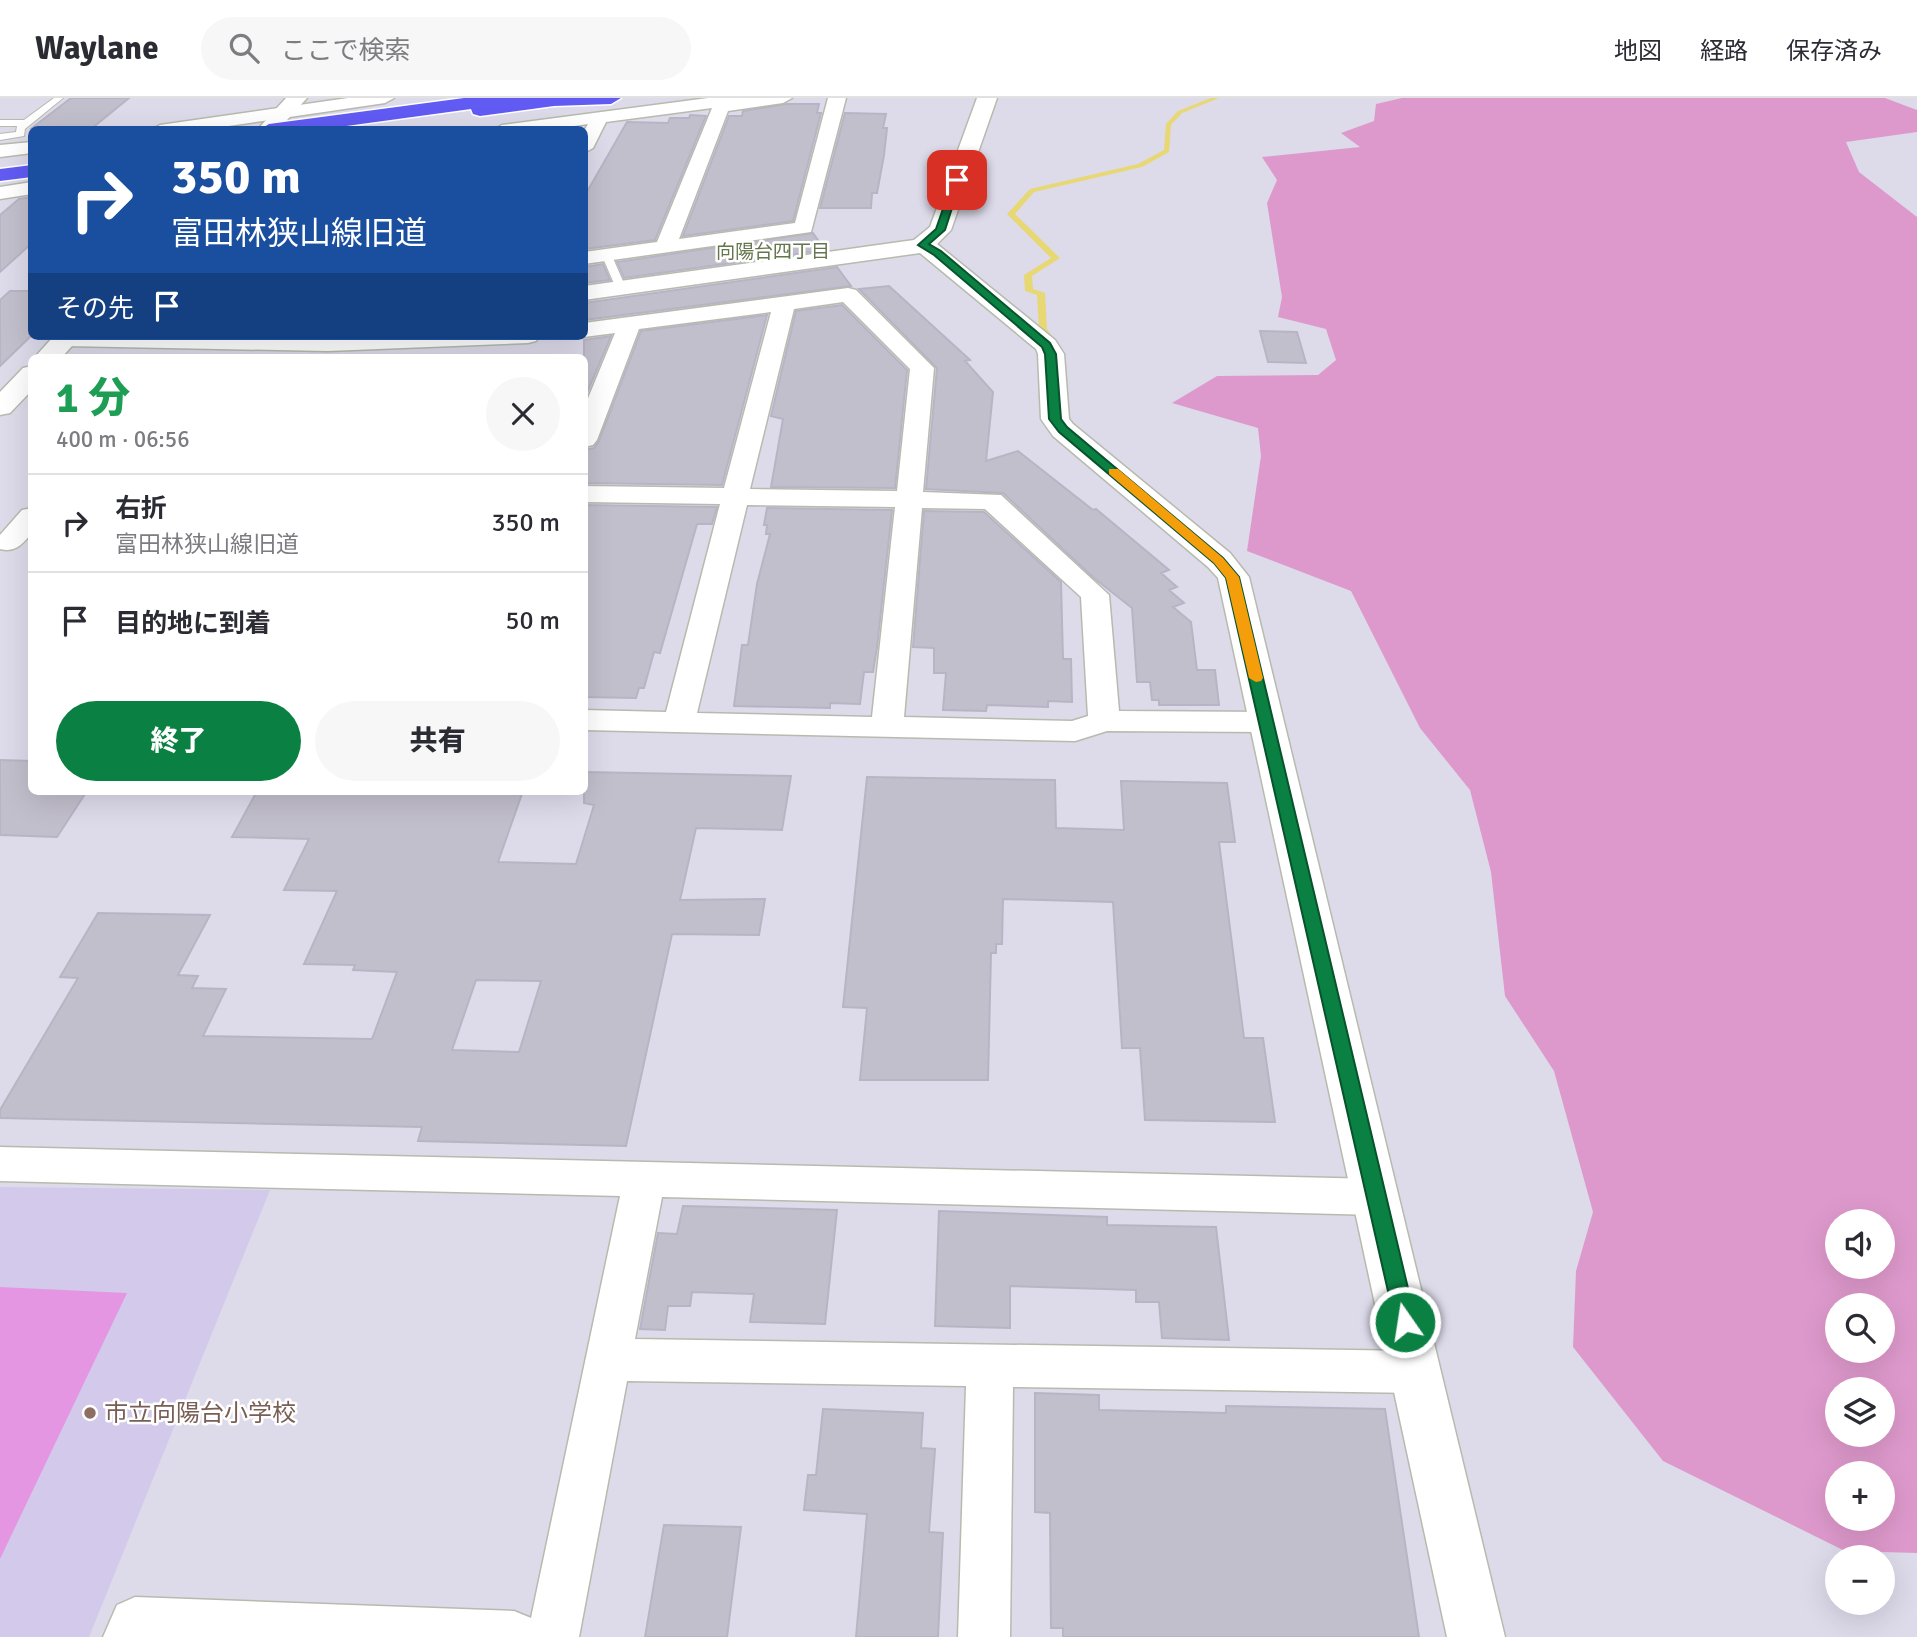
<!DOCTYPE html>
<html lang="ja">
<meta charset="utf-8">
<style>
:root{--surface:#fff;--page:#f7f7f7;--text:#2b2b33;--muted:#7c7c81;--line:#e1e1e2;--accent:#0b8043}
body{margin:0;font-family:Signika,"Noto Sans JP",sans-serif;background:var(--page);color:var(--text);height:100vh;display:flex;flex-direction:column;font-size:26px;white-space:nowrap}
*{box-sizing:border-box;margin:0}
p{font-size:23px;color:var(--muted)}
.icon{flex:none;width:38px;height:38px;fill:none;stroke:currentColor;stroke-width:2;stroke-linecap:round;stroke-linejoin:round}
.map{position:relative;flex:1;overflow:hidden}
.panel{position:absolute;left:28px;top:256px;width:560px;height:441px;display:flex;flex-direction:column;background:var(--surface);border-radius:10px;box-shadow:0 7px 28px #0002}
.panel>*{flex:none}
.top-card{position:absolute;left:28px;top:28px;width:560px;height:214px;border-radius:10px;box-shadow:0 7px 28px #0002;background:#1a4fa0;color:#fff;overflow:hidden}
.tools{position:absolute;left:1825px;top:1111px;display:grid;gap:14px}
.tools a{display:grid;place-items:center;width:70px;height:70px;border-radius:50%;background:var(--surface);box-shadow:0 7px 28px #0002;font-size:35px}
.pin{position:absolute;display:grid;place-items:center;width:60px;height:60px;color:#fff;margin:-30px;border-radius:14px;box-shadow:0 4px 10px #0006}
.me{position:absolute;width:77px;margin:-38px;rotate:347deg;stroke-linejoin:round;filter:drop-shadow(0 0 5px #0008)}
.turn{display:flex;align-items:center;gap:24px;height:147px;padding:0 28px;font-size:32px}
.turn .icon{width:91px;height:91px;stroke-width:2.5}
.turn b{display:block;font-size:49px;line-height:60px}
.then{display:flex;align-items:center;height:66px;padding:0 28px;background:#0003;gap:14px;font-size:26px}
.round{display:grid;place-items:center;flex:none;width:74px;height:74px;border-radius:37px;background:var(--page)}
.overview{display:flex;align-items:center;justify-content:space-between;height:119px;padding:0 28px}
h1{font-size:42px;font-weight:800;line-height:52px;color:#1e9e55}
.cta{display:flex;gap:14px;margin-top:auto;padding:14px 28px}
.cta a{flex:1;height:80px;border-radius:42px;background:var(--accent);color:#fff;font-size:28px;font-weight:800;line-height:80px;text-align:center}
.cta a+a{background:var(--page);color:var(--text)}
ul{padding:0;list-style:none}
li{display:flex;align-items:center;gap:21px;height:98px;padding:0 28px;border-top:2px solid var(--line)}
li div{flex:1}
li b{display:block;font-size:26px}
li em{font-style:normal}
header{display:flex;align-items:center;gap:42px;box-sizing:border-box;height:98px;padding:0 35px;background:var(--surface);border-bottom:2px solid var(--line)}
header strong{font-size:33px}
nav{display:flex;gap:38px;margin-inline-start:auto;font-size:24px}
.search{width:490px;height:63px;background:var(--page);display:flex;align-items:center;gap:18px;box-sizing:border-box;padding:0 24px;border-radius:38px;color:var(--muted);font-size:26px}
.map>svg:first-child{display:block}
.education{fill:#d3caeb}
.green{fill:#de99cc;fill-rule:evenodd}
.pitch{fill:#e496e2}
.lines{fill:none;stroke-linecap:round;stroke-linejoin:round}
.stream{fill:#e7d873;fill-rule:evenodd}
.building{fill:#c2bfcc;stroke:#b8b4c5;stroke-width:2;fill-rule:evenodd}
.lane-casing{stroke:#b6bbae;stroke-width:2}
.street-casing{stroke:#b6bbae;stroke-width:3}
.secondary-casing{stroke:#b6bbae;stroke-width:3}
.highway-casing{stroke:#fff;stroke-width:3}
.lane{fill:#fff;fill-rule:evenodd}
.street{fill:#fff;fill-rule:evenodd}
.secondary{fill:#fff;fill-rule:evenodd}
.highway{fill:#615bf4;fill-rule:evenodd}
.route{fill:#0b8043;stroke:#07532c;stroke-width:2}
.slow{fill:#f59e0b}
.education-dot{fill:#8d6e63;stroke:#fff;stroke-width:2.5}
.labels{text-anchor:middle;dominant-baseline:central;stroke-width:5;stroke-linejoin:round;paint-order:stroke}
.far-neighbourhood-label{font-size:19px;fill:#64764c;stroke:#fff}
.near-education-label{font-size:24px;fill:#785e54;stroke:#fff;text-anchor:start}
</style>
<header>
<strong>Waylane</strong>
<div class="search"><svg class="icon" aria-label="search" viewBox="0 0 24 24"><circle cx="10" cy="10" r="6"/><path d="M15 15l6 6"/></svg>ここで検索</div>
<nav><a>地図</a><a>経路</a><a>保存済み</a></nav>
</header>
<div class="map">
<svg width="1917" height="1539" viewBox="0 0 1917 1539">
<rect width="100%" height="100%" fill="#dddaea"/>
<path class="education" d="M 0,1089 L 270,1092 L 89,1539 L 0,1539 Z"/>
<path class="green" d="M 1402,0 L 1885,0 L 1917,12 L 1917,34 L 1846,44 L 1859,74 L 1917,119 L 1917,1455 L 1845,1453 L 1663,1363 L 1573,1249 L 1576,1173 L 1593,1114 L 1554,973 L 1505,898 L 1491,774 L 1470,692 L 1420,630 L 1351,493 L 1247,453 L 1261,358 L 1258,330 L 1172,305 L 1217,278 L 1318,277 L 1336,262 L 1326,231 L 1278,219 L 1282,199 L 1267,105 L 1277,82 L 1262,59 L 1360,49 L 1341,35 L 1374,23 L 1376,6 ZM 1838,1124 L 1883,1124 L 1883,1169 L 1838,1169 ZM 1838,1208 L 1883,1208 L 1883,1253 L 1838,1253 ZM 1838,1292 L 1883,1292 L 1883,1337 L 1838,1337 ZM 1838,1376 L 1883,1376 L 1883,1421 L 1838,1421 Z"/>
<path class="pitch" d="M 0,1189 L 127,1195 L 0,1461 Z"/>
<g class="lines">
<path class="stream" d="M 1211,0 L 1219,0 L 1182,15 L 1171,27 L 1169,54 L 1142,69 L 1034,94 L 1015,116 L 1060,160 L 1032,178 L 1033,191 L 1045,195 L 1047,231 L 1057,246 L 1050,248 L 1039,231 L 1037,197 L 1025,193 L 1024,177 L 1051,160 L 1007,116 L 1030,91 L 1138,66 L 1164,52 L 1166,26 L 1178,13 Z"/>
</g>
<path class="building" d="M 71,0 L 129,0 L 91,31 L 32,30 Z
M 786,6 L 819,6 L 817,15 L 821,15 L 793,123 L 683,138 L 729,18 L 742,18 L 743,13 Z
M 845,15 L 886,16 L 883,30 L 887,30 L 884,57 L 877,95 L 872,95 L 871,110 L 820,110 Z
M 690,17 L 706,18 L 655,142 L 584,151 L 584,99 L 627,24 L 668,25 L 670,20 L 689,20 Z
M 32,99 L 32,145 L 0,174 L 0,117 L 19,101 Z
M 813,135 L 825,152 L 624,180 L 617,164 Z
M 603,166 L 610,182 L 584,185 L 584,169 Z
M 837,169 L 851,188 L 584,222 L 584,205 Z
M 889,188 L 970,262 L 965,263 L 993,294 L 986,363 L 1018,353 L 1093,412 L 1096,411 L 1169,472 L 1161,475 L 1177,489 L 1169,492 L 1184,505 L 1173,509 L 1191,524 L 1197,572 L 1215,572 L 1219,607 L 1159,607 L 1159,602 L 1152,602 L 1150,584 L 1137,584 L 1132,510 L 1094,480 L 1003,395 L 926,391 L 937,270 L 859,191 Z
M 10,193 L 32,193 L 32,237 L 0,268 L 0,202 Z
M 842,207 L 907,272 L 895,390 L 771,389 L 783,321 L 771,318 L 796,213 Z
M 767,217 L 722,387 L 584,385 L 584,352 L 594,350 L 599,343 L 641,233 Z
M 1260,233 L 1297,234 L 1306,265 L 1268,264 Z
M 611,238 L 584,302 L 584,242 Z
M 584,407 L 717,409 L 712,426 L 697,426 L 660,555 L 654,554 L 644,590 L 639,590 L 636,600 L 584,599 Z
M 767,410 L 892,412 L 877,549 L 873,574 L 864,574 L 860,606 L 830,605 L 830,610 L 734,608 L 742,547 L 748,547 L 757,486 L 770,436 L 766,436 L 767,427 L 764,427 Z
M 924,413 L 984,414 L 1061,484 L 1063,561 L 1071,561 L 1072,604 L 1048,603 L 1048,609 L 987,607 L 986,613 L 943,612 L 946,575 L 934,575 L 934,550 L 913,549 Z
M 0,662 L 32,663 L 32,693 L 87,693 L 57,739 L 0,737 Z
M 584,674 L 791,678 L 782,732 L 696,730 L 680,802 L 765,801 L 759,837 L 672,836 L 626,1048 L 418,1043 L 422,1029 L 0,1020 L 0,1012 L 78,880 L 60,879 L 98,815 L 210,817 L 178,877 L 198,878 L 192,890 L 226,891 L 203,938 L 372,941 L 397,874 L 353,872 L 355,867 L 304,866 L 337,793 L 284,792 L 309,741 L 232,739 L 257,693 L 523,693 L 498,764 L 576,766 L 594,707 L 584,705 ZM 476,882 L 541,883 L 519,954 L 452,952 Z
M 867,679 L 1055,682 L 1056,730 L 1124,732 L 1121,683 L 1227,685 L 1235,744 L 1219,744 L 1244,940 L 1263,940 L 1275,1024 L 1145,1022 L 1140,950 L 1122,950 L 1113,804 L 1003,801 L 1002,846 L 996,846 L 996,855 L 991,855 L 988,982 L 860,982 L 867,910 L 843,909 Z
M 683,1108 L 837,1112 L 825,1226 L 750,1224 L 754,1196 L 692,1194 L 690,1208 L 668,1208 L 665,1232 L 640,1231 L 658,1135 L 677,1136 Z
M 939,1113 L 1107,1119 L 1107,1127 L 1216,1129 L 1229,1242 L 1162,1240 L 1159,1204 L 1136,1204 L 1136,1192 L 1010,1188 L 1010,1230 L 935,1228 Z
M 1035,1295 L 1099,1297 L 1099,1312 L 1226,1315 L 1226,1308 L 1385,1311 L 1419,1539 L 1063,1539 L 1063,1530 L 1051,1530 L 1050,1415 L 1035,1414 Z
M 823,1311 L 923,1315 L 921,1350 L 935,1351 L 929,1434 L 943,1435 L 938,1539 L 856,1539 L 867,1416 L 804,1412 L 808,1377 L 816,1377 Z
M 664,1427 L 741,1429 L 727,1539 L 645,1539 Z"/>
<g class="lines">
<defs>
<path id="lane" d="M 54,0 L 63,0 L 25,31 L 24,38 L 0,42 L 0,36 L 16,34 L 17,28 L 0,28 L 0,22 L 24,22 Z
M 603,156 L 612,158 L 626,190 L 625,192 L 616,190 L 602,158 Z"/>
<path id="street" d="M 348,0 L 394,0 L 385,5 L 201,32 L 151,32 L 160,27 Z
M 708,0 L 792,0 L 783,5 L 728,13 L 679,141 L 795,125 L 828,0 L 846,0 L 811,134 L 584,166 L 584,154 L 657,144 L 712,10 L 606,24 L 593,50 L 584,55 L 584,33 L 588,26 L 547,32 L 493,32 L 502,27 Z
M 32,44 L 32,55 L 0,59 L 0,47 Z
M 32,84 L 32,96 L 0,101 L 0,89 Z
M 848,190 L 856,192 L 934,270 L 923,394 L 1001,397 L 1109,497 L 1119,613 L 1266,614 L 1277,617 L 1282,624 L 1277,631 L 1266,634 L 1107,633 L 1075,643 L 584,632 L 584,612 L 666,614 L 720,406 L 584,404 L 584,388 L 724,390 L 771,214 L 639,231 L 597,342 L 593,347 L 584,349 L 584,310 L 615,235 L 584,239 L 581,238 L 584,238 L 584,225 ZM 843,204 L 910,271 L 897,393 L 750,391 L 794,211 ZM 747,407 L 895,409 L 872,619 L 697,615 ZM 922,410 L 985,411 L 1081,499 L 1088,618 L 1072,623 L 904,619 Z
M 57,238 L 539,238 L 536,243 L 528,245 L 328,253 L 66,248 L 58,246 L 55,241 Z
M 32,410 L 32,435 C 22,446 16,455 0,451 L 0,437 L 22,412 Z
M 0,1049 L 1377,1081 L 1392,1087 L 1398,1099 L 1392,1111 L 1377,1117 L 662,1099 L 635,1241 L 1417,1253 L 1433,1259 L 1440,1274 L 1433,1289 L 1417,1295 L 1013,1289 L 1010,1539 L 958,1539 L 966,1288 L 627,1283 L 579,1539 L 103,1539 L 117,1507 L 135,1499 L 514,1513 L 531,1520 L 620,1098 L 0,1083 Z"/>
<path id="secondary" d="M 286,0 L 307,0 L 278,32 L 257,32 Z
M 977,0 L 997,0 L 951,132 L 937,146 L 1055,242 L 1064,256 L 1069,321 L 1073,326 L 1230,455 L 1249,479 L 1505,1539 L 1447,1539 L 1218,480 L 1208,469 L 1053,338 L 1041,321 L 1038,256 L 1036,251 L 920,155 L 584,202 L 584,188 L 914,142 L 930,129 Z
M 54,238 L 81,238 L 62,259 L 35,259 Z
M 32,268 L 32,292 L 10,315 L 0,317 L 0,294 L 23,270 Z"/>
<path id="highway" d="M 464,0 L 621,0 L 611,6 L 554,8 L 480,18 L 473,16 L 471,11 L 317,32 L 259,32 L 269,26 Z
M 32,67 L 32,79 L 0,83 L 0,71 Z"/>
</defs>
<use href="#lane" class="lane-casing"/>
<use href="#street" class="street-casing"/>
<use href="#secondary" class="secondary-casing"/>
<use href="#highway" class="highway-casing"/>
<use href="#lane" class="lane"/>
<use href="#street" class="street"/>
<use href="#secondary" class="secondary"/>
<use href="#highway" class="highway"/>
</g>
<path class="route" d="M 957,79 L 961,82 L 945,132 L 929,146 L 941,153 L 1050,245 L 1056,256 L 1061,321 L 1067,329 L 1223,460 L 1239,479 L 1416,1224 L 1413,1231 L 1405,1234 L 1398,1231 L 1395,1224 L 1226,480 L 1214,465 L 1059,334 L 1049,321 L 1045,256 L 1042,249 L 934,157 L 918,147 L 936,131 L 953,82 Z"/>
<path class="slow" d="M 1109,371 L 1118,371 L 1223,460 L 1239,479 L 1263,580 L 1261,583 L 1256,584 L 1249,580 L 1226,480 L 1214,465 L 1109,376 Z"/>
<circle class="education-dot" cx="90" cy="1315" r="7"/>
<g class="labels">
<g class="far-neighbourhood-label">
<text x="773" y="154">向陽台四丁目</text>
</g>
<g class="near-education-label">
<text x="104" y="1315">市立向陽台小学校</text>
</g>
</g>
</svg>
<div class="tools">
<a><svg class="icon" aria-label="sound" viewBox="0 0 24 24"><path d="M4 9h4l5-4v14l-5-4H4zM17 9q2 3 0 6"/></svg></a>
<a><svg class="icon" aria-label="search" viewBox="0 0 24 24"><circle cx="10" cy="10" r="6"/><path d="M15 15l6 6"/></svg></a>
<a><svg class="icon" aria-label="layers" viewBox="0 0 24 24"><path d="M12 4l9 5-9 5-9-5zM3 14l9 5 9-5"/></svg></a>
<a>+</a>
<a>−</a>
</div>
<div class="pin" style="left:957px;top:82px;background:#d93025"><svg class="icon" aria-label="arrive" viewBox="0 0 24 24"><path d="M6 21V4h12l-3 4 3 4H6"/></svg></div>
<svg class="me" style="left:1405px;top:1224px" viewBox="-20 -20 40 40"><circle r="17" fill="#0b8043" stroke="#fff" stroke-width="3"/><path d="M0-11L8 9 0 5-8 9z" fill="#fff"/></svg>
<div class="top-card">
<div class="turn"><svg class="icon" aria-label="right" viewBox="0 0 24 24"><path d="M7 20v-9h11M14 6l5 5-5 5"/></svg><div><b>350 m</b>富田林狭山線旧道</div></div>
<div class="then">その先<svg class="icon" aria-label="arrive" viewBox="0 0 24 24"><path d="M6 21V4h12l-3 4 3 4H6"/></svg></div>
</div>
<section class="panel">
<div class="overview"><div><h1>1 分</h1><p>400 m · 06:56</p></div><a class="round"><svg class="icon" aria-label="close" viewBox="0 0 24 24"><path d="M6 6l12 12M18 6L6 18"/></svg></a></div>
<ul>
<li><svg class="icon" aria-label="right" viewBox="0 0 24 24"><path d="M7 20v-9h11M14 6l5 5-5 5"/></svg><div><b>右折</b><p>富田林狭山線旧道</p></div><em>350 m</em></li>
<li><svg class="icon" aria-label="arrive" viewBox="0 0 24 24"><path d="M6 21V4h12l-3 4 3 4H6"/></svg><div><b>目的地に到着</b></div><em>50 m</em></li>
</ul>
<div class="cta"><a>終了</a><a>共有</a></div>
</section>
</div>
